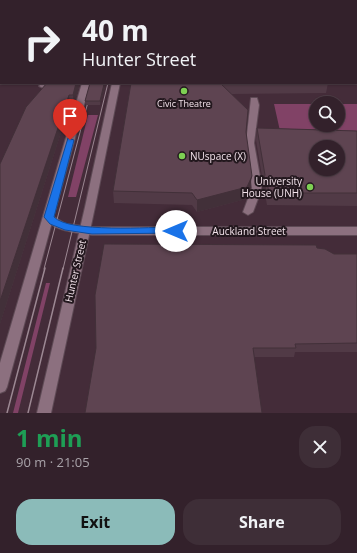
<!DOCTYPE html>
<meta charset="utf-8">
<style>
:root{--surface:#33212b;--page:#3e2e37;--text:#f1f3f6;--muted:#a9a3a9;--line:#4e3e47;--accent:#8bbbb9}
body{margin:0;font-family:"Open Sans",sans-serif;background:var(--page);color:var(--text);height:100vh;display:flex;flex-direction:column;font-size:15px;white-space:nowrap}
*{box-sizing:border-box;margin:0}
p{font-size:13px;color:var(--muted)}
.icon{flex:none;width:22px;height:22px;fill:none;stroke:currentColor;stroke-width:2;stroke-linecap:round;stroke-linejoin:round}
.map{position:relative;height:413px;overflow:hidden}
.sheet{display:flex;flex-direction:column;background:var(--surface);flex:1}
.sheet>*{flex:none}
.hud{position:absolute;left:0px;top:0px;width:357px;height:84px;box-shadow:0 1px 3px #0004,0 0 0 1px var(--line);background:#33212b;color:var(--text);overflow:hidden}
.tools{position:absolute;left:309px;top:96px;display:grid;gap:8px}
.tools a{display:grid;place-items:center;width:36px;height:36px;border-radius:50%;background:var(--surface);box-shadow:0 1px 3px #0004,0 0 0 1px var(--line);font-size:20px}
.pin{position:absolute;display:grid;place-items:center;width:34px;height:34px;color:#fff;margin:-41px -17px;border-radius:50% 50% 50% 0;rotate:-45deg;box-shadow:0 0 4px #0007}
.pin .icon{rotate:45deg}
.me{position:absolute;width:44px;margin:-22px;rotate:270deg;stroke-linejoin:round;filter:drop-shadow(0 0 3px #0008)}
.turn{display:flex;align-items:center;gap:14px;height:84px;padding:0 16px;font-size:18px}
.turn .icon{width:52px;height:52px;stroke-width:2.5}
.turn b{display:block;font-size:28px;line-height:34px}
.round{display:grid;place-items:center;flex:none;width:42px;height:42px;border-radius:16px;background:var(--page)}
.overview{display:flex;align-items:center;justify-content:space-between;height:68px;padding:0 16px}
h1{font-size:24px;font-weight:700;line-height:30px;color:#1e9e55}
.action{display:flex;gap:8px;margin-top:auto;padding:8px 16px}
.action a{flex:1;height:46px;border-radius:16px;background:var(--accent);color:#111;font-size:16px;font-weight:700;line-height:46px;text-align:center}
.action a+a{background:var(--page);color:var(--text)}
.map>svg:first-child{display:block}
.green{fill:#814266}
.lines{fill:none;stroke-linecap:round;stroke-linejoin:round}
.pedestrian-casing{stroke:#5e4a55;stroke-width:2}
.tertiary-casing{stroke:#5e4a55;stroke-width:2}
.secondary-casing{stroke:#5e4a55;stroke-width:2}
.pedestrian{fill:#8c707f;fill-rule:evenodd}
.tertiary{fill:#8c707f;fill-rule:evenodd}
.secondary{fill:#8c707f;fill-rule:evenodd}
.tram-far1{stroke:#9c8893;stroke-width:1}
.tram{stroke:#9c8893;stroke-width:1.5}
.wall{fill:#513a46}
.shaded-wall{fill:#423039}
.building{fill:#5e4451;stroke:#423039;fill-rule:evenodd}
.route{fill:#1a73e8;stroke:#114b97}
.poi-dot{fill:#7ed053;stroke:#23181e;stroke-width:1.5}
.labels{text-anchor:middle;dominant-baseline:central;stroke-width:4;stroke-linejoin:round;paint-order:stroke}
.far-poi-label{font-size:9px;fill:#f3e3eb;stroke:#23181e}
.poi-label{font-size:10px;fill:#f3e3eb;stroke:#23181e;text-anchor:start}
.street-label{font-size:10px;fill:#f3e3eb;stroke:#23181e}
</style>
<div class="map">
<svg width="357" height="413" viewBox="0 0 357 413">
<rect width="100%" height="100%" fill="#442c39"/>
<path class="green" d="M 274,104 L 316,104 L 316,125 L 338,125 L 338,104 L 357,104 L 357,140 L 282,140 Z
M 88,115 L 98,115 L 76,197 L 68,197 Z
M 46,283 L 50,283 L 18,413 L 13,413 Z"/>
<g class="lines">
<defs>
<path id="pedestrian" d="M 0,46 L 1,46 L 1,50 L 0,50 Z
M 0,77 L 1,77 L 1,81 L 0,81 Z
M 42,83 L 50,83 L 43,88 L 39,86 Z
M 251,98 L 257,98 L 259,105 L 254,143 L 262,188 L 253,212 L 248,215 L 243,212 L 252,188 L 246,143 Z"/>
<path id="tertiary" d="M 49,214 L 66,224 L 92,227 L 357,227 L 357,235 L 92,235 C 75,232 54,232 44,217 Z"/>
<path id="secondary" d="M 22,0 L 43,0 L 44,1 L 23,1 Z
M 109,0 L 115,0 L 115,1 L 109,1 Z
M 130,0 L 136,0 L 136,1 L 130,1 Z
M 321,0 L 327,0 L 328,1 L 322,1 Z
M 356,52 L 357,52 L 357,58 L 356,58 Z
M 82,83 L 90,83 L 7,387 L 5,391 L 0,393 L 0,363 Z
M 112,83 L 120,83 L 95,207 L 51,413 L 37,413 L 85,207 Z"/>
</defs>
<use href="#pedestrian" class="pedestrian-casing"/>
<use href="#tertiary" class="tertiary-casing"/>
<use href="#secondary" class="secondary-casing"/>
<use href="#pedestrian" class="pedestrian"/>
<use href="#tertiary" class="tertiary"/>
<use href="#secondary" class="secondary"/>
<path class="tram-far1" d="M 44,269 L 93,83
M 63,269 L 108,83"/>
<path class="tram" d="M 7,413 L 45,268
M 28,413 L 63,268"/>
</g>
<path class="wall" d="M 28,0 L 100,0 L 99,1 L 28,1 Z
M 0,1 L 1,1 L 1,38 L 0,38 Z
M 1,55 L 1,76 L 0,76 L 0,57 Z
M 47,83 L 79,87 L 74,104 L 70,104 L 0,324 L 0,164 Z
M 131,83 L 328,83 L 326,93 L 232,94 L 246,132 L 250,188 L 246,199 L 197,212 L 192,205 L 114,203 L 113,191 Z
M 105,87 L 100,105 L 86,105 L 85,101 Z
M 257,128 L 357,131 L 357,206 L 267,205 L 265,194 L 261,195 L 263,182 L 256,140 Z
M 317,248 L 334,254 L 357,254 L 357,352 L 295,352 L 294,357 L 254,357 L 85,413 Z"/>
<path class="shaded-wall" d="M 76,83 L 79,83 L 79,87 L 74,104 L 73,95 Z
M 104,84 L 105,87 L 100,105 L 100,101 Z
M 69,95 L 70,104 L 0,324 L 0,301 Z
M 252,176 L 250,188 L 246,199 L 197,212 L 197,200 Z
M 267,182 L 265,194 L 261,195 L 262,183 Z"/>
<path class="building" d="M 39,0 L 97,0 L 96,1 L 41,1 Z
M 146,0 L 296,0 L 297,1 L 146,1 Z
M 0,1 L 28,1 L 1,1 L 1,30 L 0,30 Z
M 1,55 L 1,68 L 0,68 L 0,57 Z
M 47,83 L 76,83 L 73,95 L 69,95 L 0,301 L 0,164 L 26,107 Z
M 90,83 L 104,84 L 100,101 L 85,101 Z
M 131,83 L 276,83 L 221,84 L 248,110 L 246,132 L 252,176 L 247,187 L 197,200 L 192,193 L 113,191 Z
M 257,128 L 357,131 L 357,193 L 269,193 L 267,182 L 262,183 L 265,175 ZM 316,147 L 338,147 L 338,169 L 316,169 Z
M 104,244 L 316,245 L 317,248 L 325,249 L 334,254 L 357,254 L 357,343 L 295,344 L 296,348 L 253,348 L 262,413 L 85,413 L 96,348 L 95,295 Z"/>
<path class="route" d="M 68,138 L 74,140 L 54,217 C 69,233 151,227 176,227 L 179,228 L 180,231 L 179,233 L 92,234 L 65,230 L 50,224 L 44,217 Z"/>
<g class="poi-dot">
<circle cx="184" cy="91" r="4"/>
<circle cx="182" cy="156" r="4"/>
<circle cx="310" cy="187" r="4"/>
</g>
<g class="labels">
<g class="far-poi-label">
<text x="184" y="103">Civic Theatre</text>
</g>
<g class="poi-label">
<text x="190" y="156">NUspace (X)</text>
<text x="302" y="181" text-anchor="end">University<tspan x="302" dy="12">House (UNH)</tspan></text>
</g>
<g class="street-label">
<text x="249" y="231">Auckland Street</text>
<text transform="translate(75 271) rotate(-77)">Hunter Street</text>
</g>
</g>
</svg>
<div class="tools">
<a><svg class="icon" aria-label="search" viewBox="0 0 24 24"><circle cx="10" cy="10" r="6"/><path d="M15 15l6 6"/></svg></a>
<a><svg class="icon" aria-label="layers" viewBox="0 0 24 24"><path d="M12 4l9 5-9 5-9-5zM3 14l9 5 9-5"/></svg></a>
</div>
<div class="pin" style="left:70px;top:140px;background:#d93025"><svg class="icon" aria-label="arrive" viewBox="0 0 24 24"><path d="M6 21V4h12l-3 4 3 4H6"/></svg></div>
<svg class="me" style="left:176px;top:231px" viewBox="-20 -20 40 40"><circle r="19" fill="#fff"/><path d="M0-13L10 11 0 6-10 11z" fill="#1a73e8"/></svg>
<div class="hud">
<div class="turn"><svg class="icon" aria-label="right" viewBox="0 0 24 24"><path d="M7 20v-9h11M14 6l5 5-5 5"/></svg><div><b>40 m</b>Hunter Street</div></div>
</div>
</div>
<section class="sheet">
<div class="overview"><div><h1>1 min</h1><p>90 m · 21:05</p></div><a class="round"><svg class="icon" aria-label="close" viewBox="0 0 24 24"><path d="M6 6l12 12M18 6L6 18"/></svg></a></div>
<div class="action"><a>Exit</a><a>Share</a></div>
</section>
